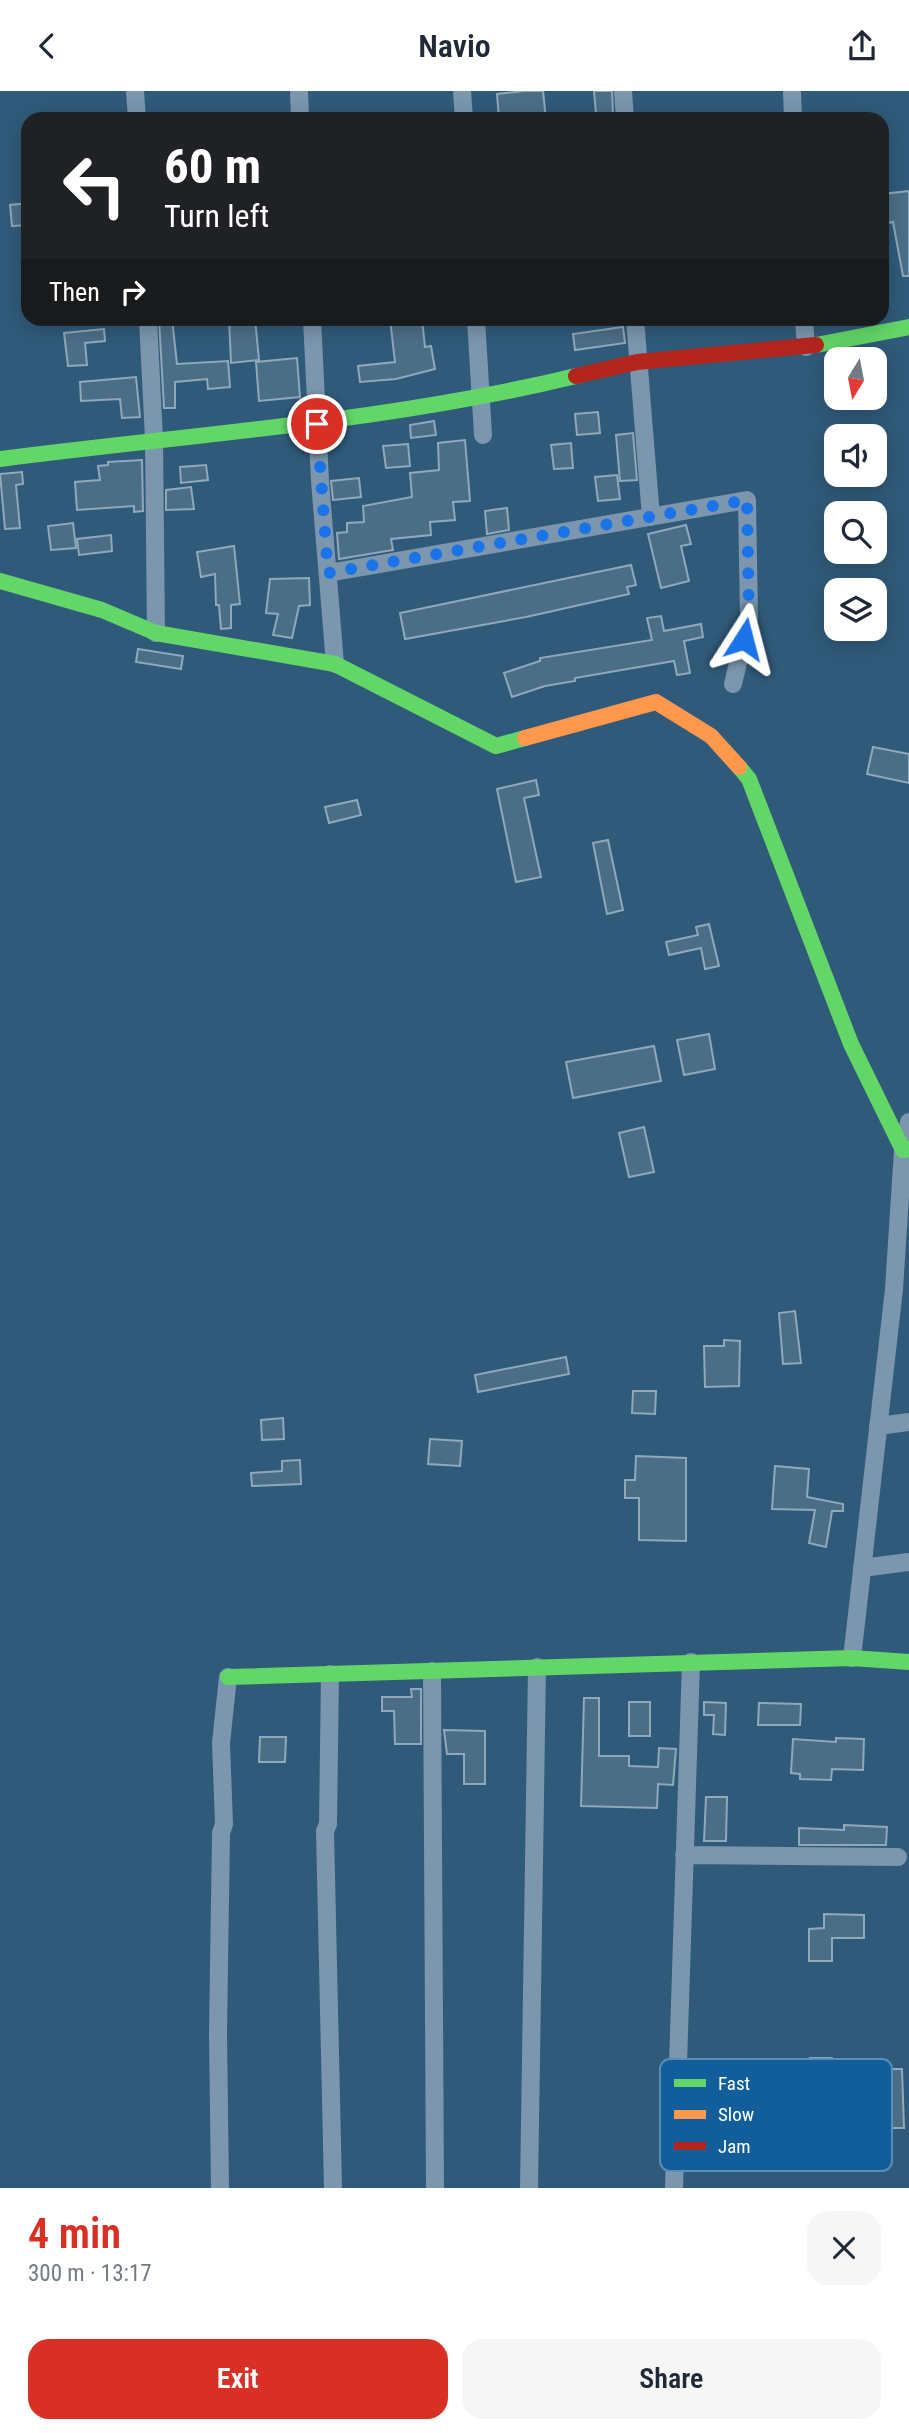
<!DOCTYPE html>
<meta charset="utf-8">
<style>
:root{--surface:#fff;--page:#f6f6f7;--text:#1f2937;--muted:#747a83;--accent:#d93025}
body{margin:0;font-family:"Roboto Condensed",sans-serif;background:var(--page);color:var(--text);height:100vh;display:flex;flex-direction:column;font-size:26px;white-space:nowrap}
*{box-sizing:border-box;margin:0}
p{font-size:23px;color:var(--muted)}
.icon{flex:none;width:38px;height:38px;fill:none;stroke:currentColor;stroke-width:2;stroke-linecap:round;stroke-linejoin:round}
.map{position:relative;height:2097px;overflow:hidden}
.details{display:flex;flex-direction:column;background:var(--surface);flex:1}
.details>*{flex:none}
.top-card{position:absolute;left:21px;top:21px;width:868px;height:214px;border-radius:21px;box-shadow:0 4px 18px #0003;background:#202124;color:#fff;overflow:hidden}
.needle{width:46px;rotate:190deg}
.buttons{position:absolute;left:824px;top:256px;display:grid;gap:14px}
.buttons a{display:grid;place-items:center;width:63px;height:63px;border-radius:14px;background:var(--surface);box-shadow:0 4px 18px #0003;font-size:35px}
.pin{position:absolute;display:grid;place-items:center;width:60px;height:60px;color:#fff;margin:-30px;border:4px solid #fff;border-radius:50%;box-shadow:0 2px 7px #0007}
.me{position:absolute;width:77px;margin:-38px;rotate:9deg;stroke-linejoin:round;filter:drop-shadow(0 0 5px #0008)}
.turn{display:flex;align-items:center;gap:24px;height:147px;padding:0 28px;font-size:32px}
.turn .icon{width:91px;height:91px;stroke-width:2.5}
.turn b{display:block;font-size:49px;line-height:60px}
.then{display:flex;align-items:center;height:66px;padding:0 28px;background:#0003;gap:14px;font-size:26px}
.round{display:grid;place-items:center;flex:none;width:74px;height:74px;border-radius:21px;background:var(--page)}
.headline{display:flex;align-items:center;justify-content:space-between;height:119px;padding:0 28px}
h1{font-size:42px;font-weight:600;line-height:52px;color:var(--accent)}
.primary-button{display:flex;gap:14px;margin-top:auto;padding:14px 28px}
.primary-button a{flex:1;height:80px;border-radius:21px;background:var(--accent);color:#fff;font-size:28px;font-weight:600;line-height:80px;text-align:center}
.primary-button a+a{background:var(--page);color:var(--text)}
header{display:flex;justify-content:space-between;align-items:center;height:91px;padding:0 28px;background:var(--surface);font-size:32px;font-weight:600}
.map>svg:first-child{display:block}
.building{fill:#4b6e87;stroke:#8fa8ba;stroke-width:2}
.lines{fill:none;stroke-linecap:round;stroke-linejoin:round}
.street{stroke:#7b96ad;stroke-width:18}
.fast{stroke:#63d668;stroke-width:16}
.slow{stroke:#ff974d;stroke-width:16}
.jam{stroke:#b3261e;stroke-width:16}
.route{stroke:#1a73e8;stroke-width:12;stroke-dasharray:0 21.6}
.key{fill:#115e9a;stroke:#588eb8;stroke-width:2}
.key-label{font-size:19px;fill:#fff}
</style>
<header><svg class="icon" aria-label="back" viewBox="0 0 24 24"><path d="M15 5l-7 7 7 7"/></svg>Navio<svg class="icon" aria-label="share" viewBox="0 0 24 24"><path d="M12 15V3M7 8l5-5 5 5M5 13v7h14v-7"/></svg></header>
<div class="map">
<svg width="909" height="2097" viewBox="0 0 909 2097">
<rect width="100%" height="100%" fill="#305a7a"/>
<path class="building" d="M 525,0 L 543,0 L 546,28 L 499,28 L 497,3 Z
M 594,0 L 612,0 L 613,22 L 596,23 Z
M 909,100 L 909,185 L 903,185 L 893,131 L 882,133 L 882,103 Z
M 28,112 L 28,134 L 12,135 L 10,114 Z
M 159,228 L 172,228 L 177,273 L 228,270 L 230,296 L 208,298 L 207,288 L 175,291 L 175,317 L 164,317 Z
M 229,228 L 255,228 L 259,269 L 231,272 Z
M 390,228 L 422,228 L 425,256 L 431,255 L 435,278 L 396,288 L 360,291 L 358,275 L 395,271 Z
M 623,236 L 625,252 L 575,259 L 573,243 Z
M 104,238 L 105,250 L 85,252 L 87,274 L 68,275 L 64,242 Z
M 297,267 L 300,306 L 259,310 L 256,271 Z
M 136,286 L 140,326 L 122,327 L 120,308 L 81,310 L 80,291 Z
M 598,321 L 600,342 L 577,344 L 575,323 Z
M 434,330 L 436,344 L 411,347 L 410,334 Z
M 633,342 L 637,389 L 620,390 L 616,344 Z
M 465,349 L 470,410 L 453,411 L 455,429 L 430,431 L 431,444 L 391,448 L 393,459 L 339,468 L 337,442 L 347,441 L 347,432 L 364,431 L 363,415 L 412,406 L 410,382 L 439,379 L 438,352 Z
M 571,352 L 573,377 L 554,378 L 551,354 Z
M 408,353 L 410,375 L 386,377 L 383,355 Z
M 142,369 L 143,420 L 134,421 L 134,415 L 77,419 L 75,391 L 100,389 L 98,375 L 108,374 L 108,371 Z
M 206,374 L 208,389 L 181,392 L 180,376 Z
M 22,381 L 23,393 L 16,394 L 20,437 L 5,438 L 0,383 Z
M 617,384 L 620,408 L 598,410 L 595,386 Z
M 359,387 L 361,406 L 333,409 L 331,390 Z
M 191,396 L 194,418 L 166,419 L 166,399 Z
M 507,417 L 509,439 L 487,443 L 485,420 Z
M 73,432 L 76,457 L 51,459 L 48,435 Z
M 686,434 L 691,453 L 681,455 L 689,490 L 661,497 L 648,443 Z
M 111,444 L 112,460 L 79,464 L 77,448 Z
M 234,455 L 240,513 L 231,514 L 231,537 L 221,538 L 219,514 L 216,514 L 215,483 L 201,486 L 197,461 Z
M 631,474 L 636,494 L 627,496 L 629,503 L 526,526 L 405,548 L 400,522 Z
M 309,487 L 310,514 L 299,515 L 292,547 L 273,544 L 278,523 L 266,522 L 270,488 Z
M 661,525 L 664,540 L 701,533 L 703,546 L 684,550 L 690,582 L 677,584 L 674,570 L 575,587 L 575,590 L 545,595 L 512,606 L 504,582 L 540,570 L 540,567 L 652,549 L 647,527 Z
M 138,558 L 183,565 L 181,578 L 136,571 Z
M 873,656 L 909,663 L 909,692 L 867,683 Z
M 536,689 L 539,704 L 524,707 L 541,786 L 516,791 L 497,698 Z
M 357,709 L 361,724 L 329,732 L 325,716 Z
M 608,749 L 623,819 L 607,823 L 593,752 Z
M 709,833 L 719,875 L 705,878 L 701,857 L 669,864 L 666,851 L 698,844 L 696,836 Z
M 709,943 L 715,978 L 684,984 L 677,949 Z
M 654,955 L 661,990 L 573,1007 L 566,971 Z
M 644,1036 L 654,1081 L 629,1086 L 619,1042 Z
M 795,1220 L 801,1272 L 783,1273 L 779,1222 Z
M 724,1249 L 740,1250 L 739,1295 L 705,1296 L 704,1255 L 724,1255 Z
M 566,1266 L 569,1283 L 478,1301 L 475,1284 Z
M 633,1300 L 656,1300 L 655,1323 L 632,1322 Z
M 283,1327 L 284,1348 L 262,1349 L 261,1329 Z
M 430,1348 L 462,1350 L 460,1375 L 428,1373 Z
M 636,1365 L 686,1367 L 686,1450 L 639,1449 L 639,1407 L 625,1407 L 625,1389 L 635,1389 Z
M 300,1369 L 301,1393 L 252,1395 L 251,1382 L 282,1380 L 282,1370 Z
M 775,1375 L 809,1378 L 807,1406 L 843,1413 L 843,1420 L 832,1420 L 826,1456 L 809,1452 L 815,1419 L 772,1418 Z
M 411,1598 L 421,1598 L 421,1653 L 395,1653 L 394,1620 L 382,1620 L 382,1606 L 412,1606 Z
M 584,1607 L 599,1607 L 599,1665 L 629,1665 L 629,1675 L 658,1676 L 659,1657 L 676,1658 L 673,1694 L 658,1693 L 657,1717 L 581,1715 Z
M 629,1611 L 650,1611 L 650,1645 L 629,1645 Z
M 704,1611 L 726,1612 L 725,1644 L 713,1643 L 714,1624 L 704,1624 Z
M 759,1612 L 801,1613 L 800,1634 L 758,1634 Z
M 444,1639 L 485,1640 L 485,1693 L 464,1693 L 464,1663 L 447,1663 Z
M 260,1646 L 286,1646 L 285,1671 L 259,1671 Z
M 836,1647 L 864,1648 L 863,1679 L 832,1678 L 831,1689 L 800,1688 L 800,1683 L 791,1682 L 793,1648 L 836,1651 Z
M 706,1706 L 727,1706 L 726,1750 L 704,1750 Z
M 844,1734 L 887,1736 L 886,1754 L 799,1754 L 799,1737 L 844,1739 Z
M 824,1823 L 864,1824 L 864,1847 L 832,1847 L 832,1870 L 809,1870 L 809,1838 L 824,1837 Z
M 810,1967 L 832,1967 L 831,2005 L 809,2005 Z
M 881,1978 L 902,1978 L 904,2037 L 882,2037 L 882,2026 L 859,2025 L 860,2010 L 881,2011 Z"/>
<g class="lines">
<path class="street" d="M 135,0 L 137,28
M 299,0 L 300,28
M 462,0 L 464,28
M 623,0 L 625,28
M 792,0 L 793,28
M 148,228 L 154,348 L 156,542
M 312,228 L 320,390 L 335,573
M 476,228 L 483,344
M 635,228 L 651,426
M 804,228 L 806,256
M 328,482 L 747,409 L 749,526 L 733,593
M 878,1335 L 909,1331
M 862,1477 L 909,1471
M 852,1567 L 894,1198 L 903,1059 L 909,1031
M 432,1580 L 435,2097
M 330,1583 L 328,1733 L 325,1740 L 333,2097
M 684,1764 L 898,1766
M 220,2097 L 218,1943 L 221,1742 L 224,1733 L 221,1652 L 228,1586
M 529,2097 L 537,1576
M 674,2097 L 691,1571"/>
<path class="fast" d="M 816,254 L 909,236
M 0,368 C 193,343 386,331 576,285
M 0,490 L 102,519 L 156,542 L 335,573 L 496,655 L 525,647
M 739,676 L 749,688 L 851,953 L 903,1059 L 909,1058
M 228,1586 L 852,1567 L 909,1571"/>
<path class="slow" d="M 525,647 L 656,611 L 711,645 L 739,676"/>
<path class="jam" d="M 576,285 L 637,271 L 816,254"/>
</g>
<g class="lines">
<path class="route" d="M 317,333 L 328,482 L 747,409 L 749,526 L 744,548"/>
</g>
<rect x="660" y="1968" width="232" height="112" rx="10" class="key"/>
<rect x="674" y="1988" width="32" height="8" fill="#63d668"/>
<rect x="674" y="2019" width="32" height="9" fill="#ff974d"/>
<rect x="674" y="2051" width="32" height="8" fill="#b3261e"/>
<g class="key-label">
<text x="718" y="1999">Fast</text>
<text x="718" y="2030">Slow</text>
<text x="718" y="2062">Jam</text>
</g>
</svg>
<div class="buttons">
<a><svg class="needle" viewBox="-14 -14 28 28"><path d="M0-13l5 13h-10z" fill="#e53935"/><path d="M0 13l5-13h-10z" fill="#747a83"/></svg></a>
<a><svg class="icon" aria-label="sound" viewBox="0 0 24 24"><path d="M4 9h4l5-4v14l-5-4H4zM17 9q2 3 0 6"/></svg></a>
<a><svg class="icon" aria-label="search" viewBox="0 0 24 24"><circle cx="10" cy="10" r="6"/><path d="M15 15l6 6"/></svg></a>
<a><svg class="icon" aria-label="layers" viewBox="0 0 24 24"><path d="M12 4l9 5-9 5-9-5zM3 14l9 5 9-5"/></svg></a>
</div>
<div class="pin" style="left:317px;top:333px;background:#d93025"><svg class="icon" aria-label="arrive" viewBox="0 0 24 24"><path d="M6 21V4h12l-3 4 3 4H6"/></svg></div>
<svg class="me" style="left:744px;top:548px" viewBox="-20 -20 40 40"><path d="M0-17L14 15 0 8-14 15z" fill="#1a73e8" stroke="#fff" stroke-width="4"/></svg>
<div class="top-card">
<div class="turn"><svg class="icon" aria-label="left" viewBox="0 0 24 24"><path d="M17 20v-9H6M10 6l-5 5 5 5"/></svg><div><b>60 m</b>Turn left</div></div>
<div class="then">Then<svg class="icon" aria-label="right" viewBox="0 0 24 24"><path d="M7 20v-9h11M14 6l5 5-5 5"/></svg></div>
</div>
</div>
<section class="details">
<div class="headline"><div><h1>4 min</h1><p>300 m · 13:17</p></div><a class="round"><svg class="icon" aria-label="close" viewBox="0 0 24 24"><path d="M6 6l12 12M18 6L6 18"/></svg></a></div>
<div class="primary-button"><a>Exit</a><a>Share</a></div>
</section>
